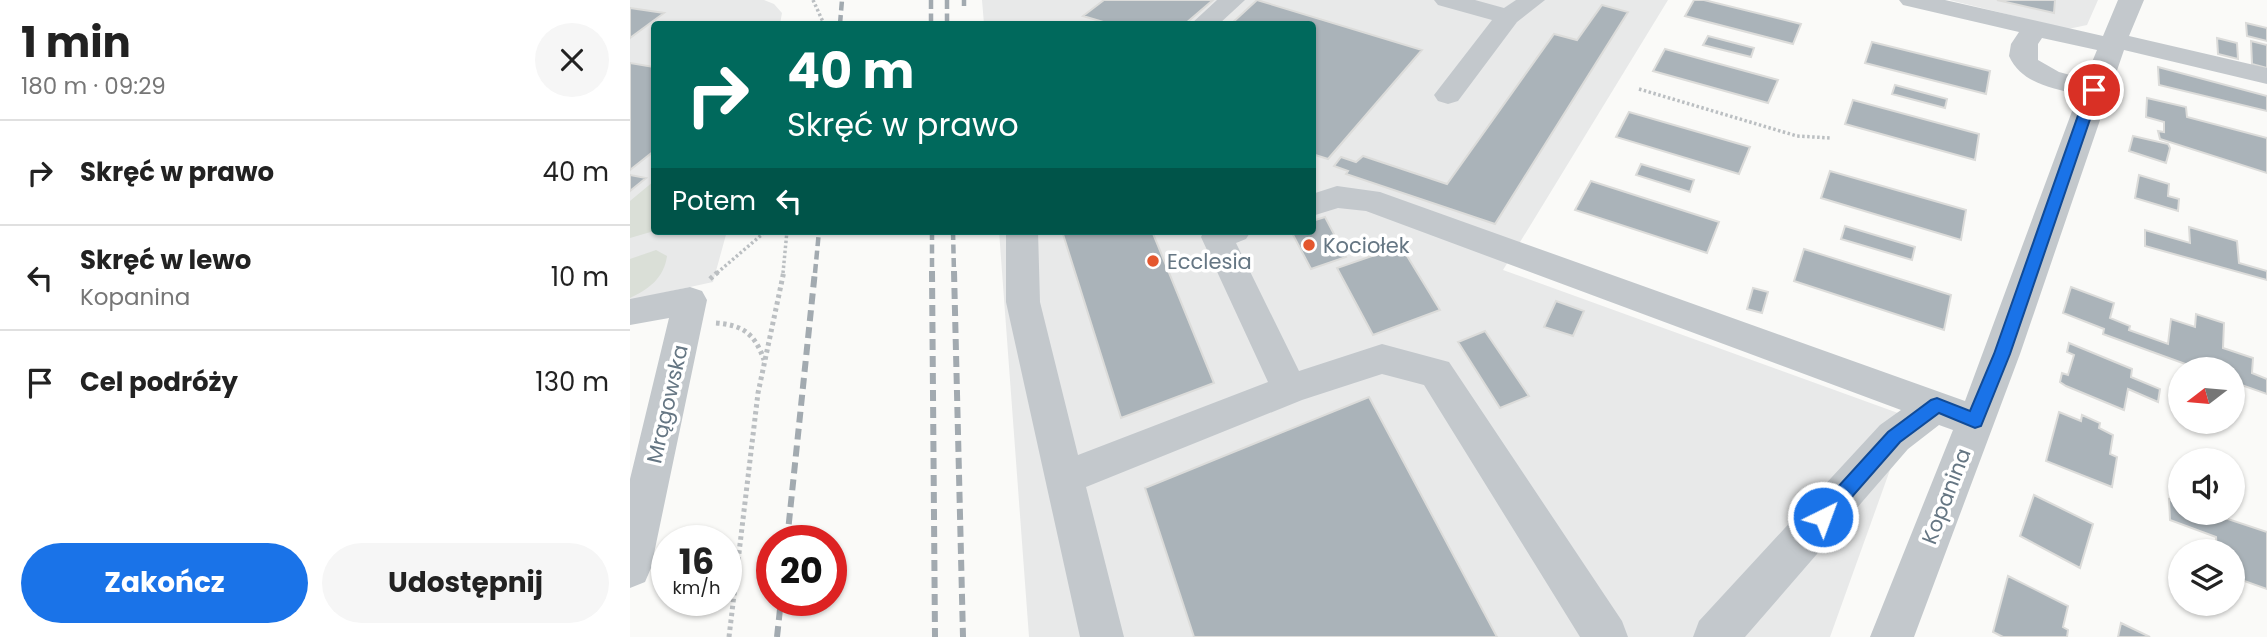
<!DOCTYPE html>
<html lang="pl">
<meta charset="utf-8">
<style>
:root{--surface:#fff;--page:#f6f6f6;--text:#222;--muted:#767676;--line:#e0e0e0;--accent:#1a73e8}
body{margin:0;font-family:Poppins,sans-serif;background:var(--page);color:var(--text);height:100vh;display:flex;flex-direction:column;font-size:26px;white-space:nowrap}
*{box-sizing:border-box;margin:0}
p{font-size:23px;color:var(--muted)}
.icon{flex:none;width:38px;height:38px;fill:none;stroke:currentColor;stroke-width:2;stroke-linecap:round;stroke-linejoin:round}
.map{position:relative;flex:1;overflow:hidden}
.panel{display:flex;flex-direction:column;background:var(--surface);width:630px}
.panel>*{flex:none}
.hud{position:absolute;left:21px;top:21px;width:665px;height:214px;border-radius:7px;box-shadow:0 2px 5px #0004;background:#00695c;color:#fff;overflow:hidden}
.needle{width:46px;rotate:254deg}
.fabs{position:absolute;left:1538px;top:357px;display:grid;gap:14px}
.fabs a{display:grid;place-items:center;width:77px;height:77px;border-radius:50%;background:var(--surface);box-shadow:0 2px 5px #0004;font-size:35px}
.speed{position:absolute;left:21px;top:525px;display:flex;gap:14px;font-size:35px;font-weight:700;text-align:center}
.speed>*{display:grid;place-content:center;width:91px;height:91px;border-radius:50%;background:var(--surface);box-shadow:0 2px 5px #0004;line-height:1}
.speed small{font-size:18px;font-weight:400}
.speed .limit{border:10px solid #d22;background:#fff;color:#111}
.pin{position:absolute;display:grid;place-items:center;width:60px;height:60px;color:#fff;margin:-30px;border:4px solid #fff;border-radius:50%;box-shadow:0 2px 7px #0007}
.me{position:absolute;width:77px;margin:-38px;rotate:42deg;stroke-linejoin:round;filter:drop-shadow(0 0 5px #0008)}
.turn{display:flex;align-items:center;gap:24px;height:147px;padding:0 21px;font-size:32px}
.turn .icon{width:91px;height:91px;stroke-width:2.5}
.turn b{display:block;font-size:49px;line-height:60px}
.then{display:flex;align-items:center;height:66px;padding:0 21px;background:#0003;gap:14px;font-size:26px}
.round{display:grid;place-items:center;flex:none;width:74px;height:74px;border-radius:37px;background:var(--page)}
.headline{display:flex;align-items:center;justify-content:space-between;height:119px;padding:0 21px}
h1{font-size:42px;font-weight:700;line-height:52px}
.button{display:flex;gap:14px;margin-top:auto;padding:14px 21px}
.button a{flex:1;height:80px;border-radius:42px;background:var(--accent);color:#fff;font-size:28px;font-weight:700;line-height:80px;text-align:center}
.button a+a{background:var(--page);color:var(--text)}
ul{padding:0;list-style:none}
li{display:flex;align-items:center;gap:21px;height:105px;padding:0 21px;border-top:2px solid var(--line)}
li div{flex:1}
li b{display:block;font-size:26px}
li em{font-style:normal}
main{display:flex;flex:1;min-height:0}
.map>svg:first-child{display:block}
.built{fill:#e8e9e9}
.green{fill:#dadfd7}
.building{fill:#aab3b9;stroke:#dcdcda;stroke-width:2}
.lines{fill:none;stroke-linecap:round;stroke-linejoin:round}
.path-far1{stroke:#bbbfc2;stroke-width:3.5;stroke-dasharray:2.5 2.5;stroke-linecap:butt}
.path{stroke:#bbbfc2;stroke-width:5;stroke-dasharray:3.5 3.5;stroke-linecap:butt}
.minor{fill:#c3c8cc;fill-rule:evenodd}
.rail-far1{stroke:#a2aab0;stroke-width:4.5;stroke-dasharray:9 4.5;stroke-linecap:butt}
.rail{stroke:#a2aab0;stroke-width:6;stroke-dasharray:11 6;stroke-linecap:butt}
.route{fill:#1a73e8;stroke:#114b97;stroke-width:2}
.poi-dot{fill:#e4572e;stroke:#fff;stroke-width:2.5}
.labels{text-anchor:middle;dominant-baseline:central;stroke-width:7;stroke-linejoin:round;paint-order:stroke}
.poi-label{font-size:21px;fill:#657683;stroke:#fff;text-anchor:start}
.street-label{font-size:21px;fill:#657683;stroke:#fff}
</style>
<main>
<section class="panel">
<div class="headline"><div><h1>1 min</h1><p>180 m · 09:29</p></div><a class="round"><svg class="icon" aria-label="close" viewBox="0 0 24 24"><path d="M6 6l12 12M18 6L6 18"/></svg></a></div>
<ul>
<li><svg class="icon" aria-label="right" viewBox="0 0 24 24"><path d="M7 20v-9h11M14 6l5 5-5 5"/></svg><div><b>Skręć w prawo</b></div><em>40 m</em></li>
<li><svg class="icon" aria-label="left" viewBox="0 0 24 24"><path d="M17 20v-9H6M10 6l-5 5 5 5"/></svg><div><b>Skręć w lewo</b><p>Kopanina</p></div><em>10 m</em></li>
<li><svg class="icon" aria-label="arrive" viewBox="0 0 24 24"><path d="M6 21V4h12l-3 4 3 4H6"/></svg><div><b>Cel podróży</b></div><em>130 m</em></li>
</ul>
<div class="button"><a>Zakończ</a><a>Udostępnij</a></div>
</section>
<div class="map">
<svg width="1637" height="637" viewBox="0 0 1637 637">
<rect width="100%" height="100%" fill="#fafaf8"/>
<path class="built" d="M 0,0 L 134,0 L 144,4 L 152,13 L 150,24 L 24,24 L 24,231 L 97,231 L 83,282 L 0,300 Z
M 352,0 L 1038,0 L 873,270 L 1279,417 L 1200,637 L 399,637 L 369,231 L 682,231 L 682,24 L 354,24 Z
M 1319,0 L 1468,0 L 1457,25 L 1438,29 Z"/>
<path class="green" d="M 24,181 L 24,231 L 0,238 L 0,201 Z
M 26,250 L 37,256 C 34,278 19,289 0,298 L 0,259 Z"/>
<path class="building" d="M 474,0 L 583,0 L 555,24 L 480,24 L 453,16 Z
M 627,0 L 792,50 L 698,159 L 682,154 L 682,24 L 601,24 Z
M 1064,0 L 1074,0 L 1171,24 L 1163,44 L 1055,16 Z
M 1367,0 L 1425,0 L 1424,13 Z
M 972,5 L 998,12 L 865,224 L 716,174 L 718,171 L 704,166 L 711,157 L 726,162 L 733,156 L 817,184 L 924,34 L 947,40 Z
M 0,8 L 34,13 L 0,38 Z
M 1616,23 L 1637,28 L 1637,41 L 1617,36 Z
M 1078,36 L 1124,48 L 1121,57 L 1073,45 Z
M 1587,38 L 1607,43 L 1608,59 L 1588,54 Z
M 1621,41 L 1637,45 L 1637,68 L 1622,64 Z
M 1242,42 L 1360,71 L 1356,94 L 1235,63 Z
M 1035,49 L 1148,80 L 1138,103 L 1023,71 Z
M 0,63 L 24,67 L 24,151 L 0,170 Z
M 1528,67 L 1637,96 L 1637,111 L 1529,85 Z
M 1265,85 L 1317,99 L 1315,108 L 1262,94 Z
M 1517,98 L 1556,107 L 1557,117 L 1637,138 L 1637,173 L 1530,139 L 1528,131 L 1534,132 L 1534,122 L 1516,117 Z
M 1223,100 L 1349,134 L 1345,160 L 1215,124 Z
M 999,112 L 1120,147 L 1109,174 L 986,137 Z
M 1503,136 L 1538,144 L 1540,148 L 1536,163 L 1499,151 Z
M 1011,164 L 1064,180 L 1060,192 L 1006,175 Z
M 1200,171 L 1336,210 L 1331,240 L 1191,198 Z
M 0,175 L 16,178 L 0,191 Z
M 1509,175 L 1539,184 L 1538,196 L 1549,199 L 1548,211 L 1505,198 Z
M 961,181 L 1089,222 L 1077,253 L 945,210 Z
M 695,217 L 716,257 L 681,269 L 661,231 L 682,231 L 682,221 Z
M 1215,226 L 1285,247 L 1282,260 L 1211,239 Z
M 1559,227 L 1607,241 L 1609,263 L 1637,271 L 1637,280 L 1515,246 L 1515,230 L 1560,243 Z
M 432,231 L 522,231 L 584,383 L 491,418 Z
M 771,246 L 810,310 L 743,335 L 707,268 Z
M 1174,249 L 1321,295 L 1314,330 L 1164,281 Z
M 1441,287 L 1484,303 L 1480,318 L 1500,326 L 1499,330 L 1538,344 L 1541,319 L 1565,327 L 1566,314 L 1594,323 L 1593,348 L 1623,358 L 1622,373 L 1637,379 L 1637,394 L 1603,382 L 1603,369 L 1569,369 L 1473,334 L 1474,329 L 1433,313 Z
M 1123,288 L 1138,292 L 1132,313 L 1117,309 Z
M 926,301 L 954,311 L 943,336 L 914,327 Z
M 855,331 L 899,396 L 870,408 L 828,342 Z
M 1439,343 L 1502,369 L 1501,377 L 1530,389 L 1528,402 L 1498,389 L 1494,410 L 1436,386 L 1430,382 L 1432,373 L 1438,375 L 1444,355 L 1437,352 Z
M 739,397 L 867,637 L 564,637 L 515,488 Z
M 1429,412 L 1451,421 L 1452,415 L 1470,423 L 1469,428 L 1483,435 L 1480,454 L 1487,457 L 1482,487 L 1416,461 Z
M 1404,495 L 1463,524 L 1450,568 L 1390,536 Z
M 1539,499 L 1550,503 L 1550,513 L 1580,513 L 1637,532 L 1637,589 L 1603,577 L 1603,551 L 1587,551 L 1586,537 L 1540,520 Z
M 1378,576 L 1438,606 L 1433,627 L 1438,630 L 1437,637 L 1373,637 L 1363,632 Z
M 1491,623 L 1520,637 L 1488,637 Z"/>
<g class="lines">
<path class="path-far1" d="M 183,0 L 194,24
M 1009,89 L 1167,136 L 1200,138
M 87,273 L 136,231
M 153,273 L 157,231"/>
<path class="path" d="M 80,279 L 89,271
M 86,323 C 113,325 125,334 134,360
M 99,637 L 128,393 L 154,271"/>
<path class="minor" d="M 587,0 L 615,0 L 589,24 L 561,24 Z
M 804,0 L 845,0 L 874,8 L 886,0 L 915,0 L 887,22 L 828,101 L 818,104 L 808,101 L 804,95 L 862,20 L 808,5 Z
M 1269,0 L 1315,0 L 1473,36 L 1488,0 L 1514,0 L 1499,36 L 1637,68 L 1637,84 L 1494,50 L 1390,354 L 1284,637 L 1240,637 L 1323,430 L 1309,425 L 1278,449 L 1115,637 L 1063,637 L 1069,621 L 1250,425 L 1271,410 L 736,211 L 708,208 L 682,216 L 682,194 L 707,186 L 750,192 L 1335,401 L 1448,95 C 1421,87 1392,84 1379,56 L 1381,44 L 1389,32 L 1273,5 ZM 1412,38 L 1467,50 L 1455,79 L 1429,72 L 1408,60 L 1408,44 Z
M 376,231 L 408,231 L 410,302 L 448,455 L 638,382 L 571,237 L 574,231 L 621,231 L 616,239 L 606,243 L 669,371 L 752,344 L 819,362 L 992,621 L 998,637 L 950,637 L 794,385 L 752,374 L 672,400 L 456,487 L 494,637 L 450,637 L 376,302 Z
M 60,287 L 72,291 L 77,300 L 21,568 L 15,582 L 0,588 L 0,479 L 39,318 L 0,325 L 0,299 Z"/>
<path class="rail-far1" d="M 301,0 L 301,24
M 317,0 L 317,24
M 334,0 L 334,6
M 210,24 L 212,0
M 302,231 L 302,273
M 323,231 L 324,273
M 185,273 L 189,231"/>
<path class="rail" d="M 302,271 L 305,637
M 324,271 L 333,637
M 157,541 L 185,271
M 147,637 L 151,600"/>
</g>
<path class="route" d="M 1464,86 L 1470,90 L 1380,354 L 1351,426 L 1345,428 L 1309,413 L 1270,442 L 1199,523 L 1193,526 L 1186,523 L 1183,517 L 1186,511 L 1258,432 L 1301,400 L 1307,398 L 1340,411 L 1364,354 L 1457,90 Z"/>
<g class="poi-dot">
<circle cx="679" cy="245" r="7"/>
<circle cx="523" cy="261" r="7"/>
</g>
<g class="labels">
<g class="poi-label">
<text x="693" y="245">Kociołek</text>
<text x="537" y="261">Ecclesia</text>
</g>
<g class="street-label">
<text transform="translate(37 404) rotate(-77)">Mrągowska</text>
<text transform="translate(1316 496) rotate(-69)">Kopanina</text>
</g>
</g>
</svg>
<div class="fabs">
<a><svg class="needle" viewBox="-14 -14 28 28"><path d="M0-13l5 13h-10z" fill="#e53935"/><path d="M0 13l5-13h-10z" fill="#767676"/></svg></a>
<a><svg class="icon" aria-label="sound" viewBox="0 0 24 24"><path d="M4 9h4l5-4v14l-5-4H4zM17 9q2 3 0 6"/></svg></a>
<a><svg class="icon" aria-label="layers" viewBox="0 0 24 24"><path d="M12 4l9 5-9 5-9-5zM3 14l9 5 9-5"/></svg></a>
</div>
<div class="speed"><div>16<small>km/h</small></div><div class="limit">20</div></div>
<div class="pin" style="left:1464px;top:90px;background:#d93025"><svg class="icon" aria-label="arrive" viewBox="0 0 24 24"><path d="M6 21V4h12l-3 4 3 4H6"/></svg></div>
<svg class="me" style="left:1193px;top:517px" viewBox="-20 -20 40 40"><circle r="17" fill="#1a73e8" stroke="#fff" stroke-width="3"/><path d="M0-11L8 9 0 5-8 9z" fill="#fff"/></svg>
<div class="hud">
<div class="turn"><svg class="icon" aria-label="right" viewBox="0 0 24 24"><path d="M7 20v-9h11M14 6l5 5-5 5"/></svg><div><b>40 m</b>Skręć w prawo</div></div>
<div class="then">Potem<svg class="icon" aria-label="left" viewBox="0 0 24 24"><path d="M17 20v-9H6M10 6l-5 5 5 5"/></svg></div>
</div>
</div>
</main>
